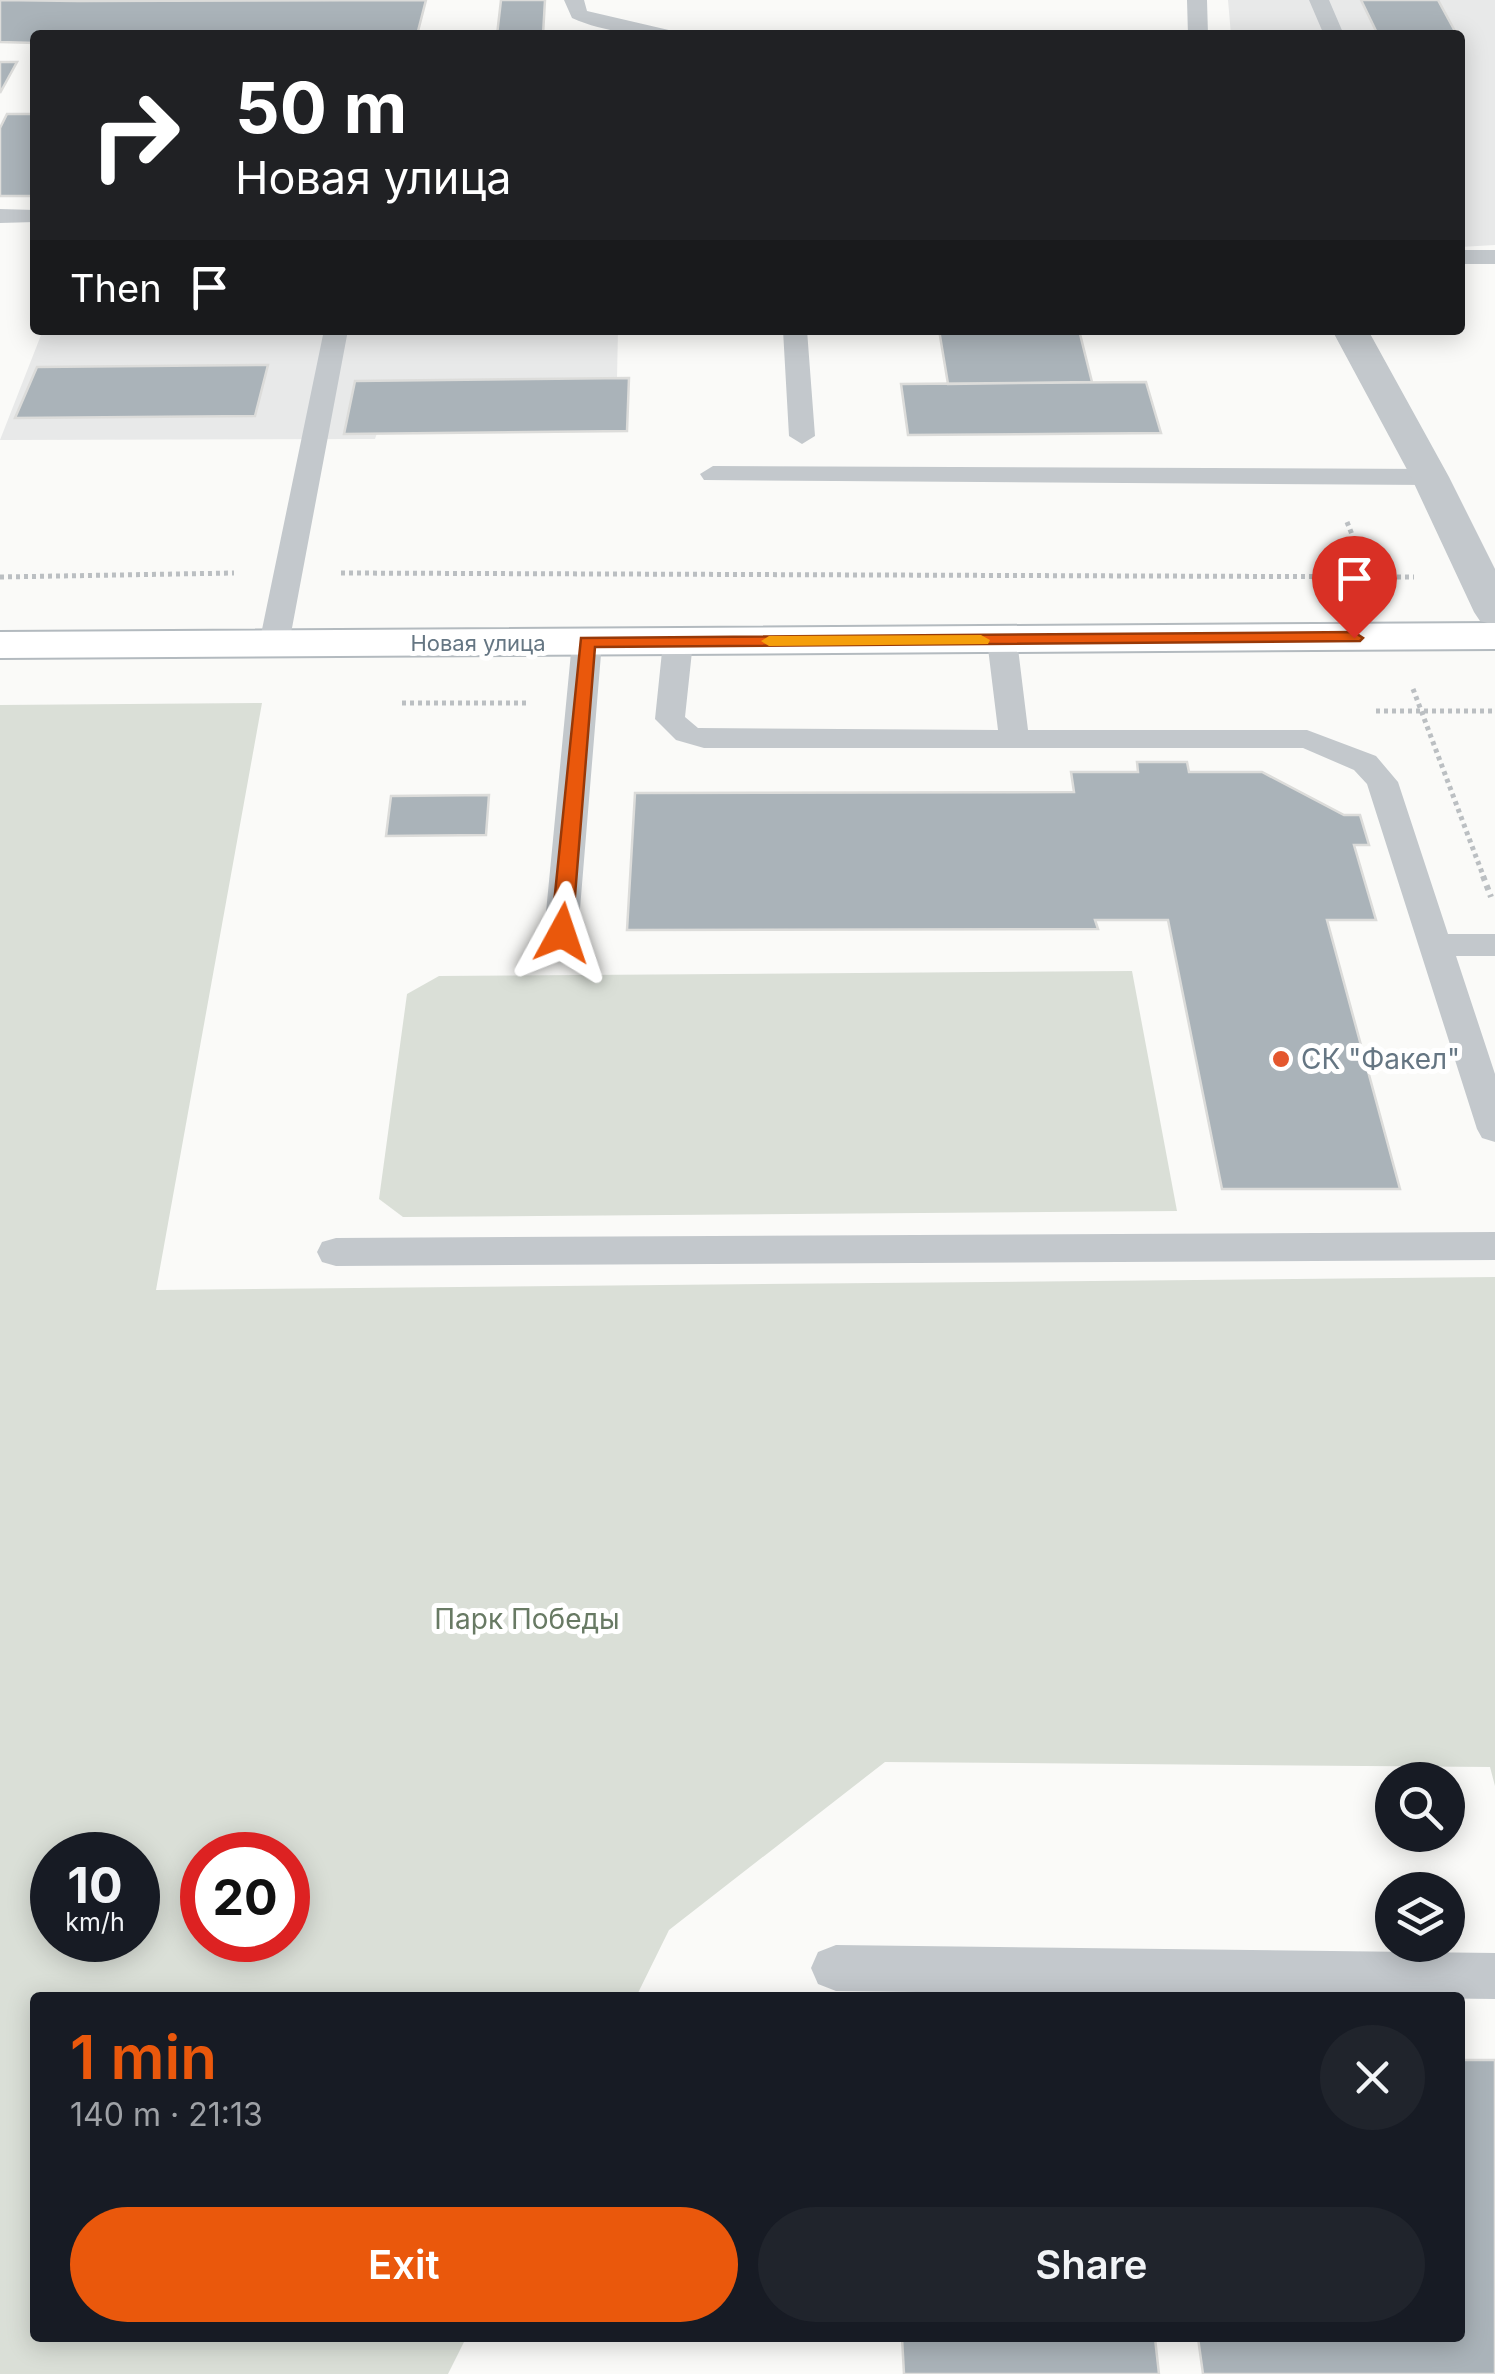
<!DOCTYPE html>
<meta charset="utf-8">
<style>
:root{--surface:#171b24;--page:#20242c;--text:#f1f3f6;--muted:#9ea1a6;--accent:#ea580c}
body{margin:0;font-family:Inter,sans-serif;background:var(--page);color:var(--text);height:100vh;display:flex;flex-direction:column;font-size:38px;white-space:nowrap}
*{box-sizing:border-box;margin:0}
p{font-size:32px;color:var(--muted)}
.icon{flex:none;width:55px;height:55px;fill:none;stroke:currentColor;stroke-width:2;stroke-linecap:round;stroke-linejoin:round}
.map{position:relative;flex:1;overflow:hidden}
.details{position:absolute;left:30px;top:1992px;width:1435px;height:350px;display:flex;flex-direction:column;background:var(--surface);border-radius:10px;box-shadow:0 5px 25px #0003}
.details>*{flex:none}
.top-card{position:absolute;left:30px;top:30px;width:1435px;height:305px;border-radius:10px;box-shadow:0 5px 25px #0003;background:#202124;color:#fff;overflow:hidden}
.buttons{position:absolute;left:1375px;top:1762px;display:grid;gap:20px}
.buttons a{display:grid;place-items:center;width:90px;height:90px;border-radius:50%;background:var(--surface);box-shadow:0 5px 25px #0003;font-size:50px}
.speed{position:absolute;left:30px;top:1832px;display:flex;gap:20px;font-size:50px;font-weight:700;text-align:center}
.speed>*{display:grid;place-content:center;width:130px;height:130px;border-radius:50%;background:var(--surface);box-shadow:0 5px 25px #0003;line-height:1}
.speed small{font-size:25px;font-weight:400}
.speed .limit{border:15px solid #d22;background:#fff;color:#111}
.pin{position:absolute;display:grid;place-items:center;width:85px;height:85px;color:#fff;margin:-102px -42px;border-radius:50% 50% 50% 0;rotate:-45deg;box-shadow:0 0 10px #0007}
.pin .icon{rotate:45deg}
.me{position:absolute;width:110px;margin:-55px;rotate:5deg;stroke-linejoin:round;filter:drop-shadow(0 0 8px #0008)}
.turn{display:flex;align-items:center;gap:35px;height:210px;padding:0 40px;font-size:45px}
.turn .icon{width:130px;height:130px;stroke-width:2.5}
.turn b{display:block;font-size:70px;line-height:85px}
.then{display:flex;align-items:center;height:95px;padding:0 40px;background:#0003;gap:20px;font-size:38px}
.round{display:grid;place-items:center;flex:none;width:105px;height:105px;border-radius:52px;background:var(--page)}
.headline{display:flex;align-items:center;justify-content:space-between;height:170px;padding:0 40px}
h1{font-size:60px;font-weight:600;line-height:75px;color:var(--accent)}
.primary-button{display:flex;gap:20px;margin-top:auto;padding:20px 40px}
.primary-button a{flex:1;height:115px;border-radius:60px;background:var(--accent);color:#fff;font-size:40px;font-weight:600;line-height:115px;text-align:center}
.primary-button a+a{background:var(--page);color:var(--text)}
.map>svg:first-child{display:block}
.built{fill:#e8e9e9}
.green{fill:#dadfd7;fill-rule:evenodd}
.building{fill:#aab3b9;stroke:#dcdcda;stroke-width:2.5}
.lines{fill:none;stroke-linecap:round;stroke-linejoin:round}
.secondary-casing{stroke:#b3babf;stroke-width:4}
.path-far1{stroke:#bbbfc2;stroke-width:5;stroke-dasharray:4 4;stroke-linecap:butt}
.path{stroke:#bbbfc2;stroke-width:6;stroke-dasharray:5 5;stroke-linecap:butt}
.lane{fill:#c3c8cc;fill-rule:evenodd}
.street{fill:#c3c8cc;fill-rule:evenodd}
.secondary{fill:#fff;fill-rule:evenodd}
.route{fill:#ea580c;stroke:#983908;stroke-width:2.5}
.slow{fill:#f59e0b}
.poi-dot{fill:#e4572e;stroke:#fff;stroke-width:4}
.labels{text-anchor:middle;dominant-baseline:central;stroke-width:10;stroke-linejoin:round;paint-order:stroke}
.far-street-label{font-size:22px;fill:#657683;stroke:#fff}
.poi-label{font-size:28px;fill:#657683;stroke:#fff;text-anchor:start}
.park-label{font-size:28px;fill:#687a64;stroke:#fff}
</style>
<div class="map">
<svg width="1495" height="2374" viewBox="0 0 1495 2374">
<rect width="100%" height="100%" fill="#fafaf8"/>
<path class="built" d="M 1228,0 L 1495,0 L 1495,245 L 1460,247 L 1460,35 L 1231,35 Z
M 43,330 L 618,330 L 617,378 L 629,378 L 627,431 L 377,433 L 375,439 L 0,440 Z"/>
<path class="green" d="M 262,703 L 156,1290 L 1495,1277 L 1495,1786 L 1490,1767 L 885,1762 L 669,1930 L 636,1997 L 35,1998 L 35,2338 L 466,2338 L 448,2374 L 0,2374 L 0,705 ZM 52,1855 L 138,1855 L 138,1940 L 52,1940 ZM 202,1855 L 288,1855 L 288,1940 L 202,1940 Z
M 1132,971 L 1177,1211 L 403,1217 L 379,1199 L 407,994 L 439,976 Z"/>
<path class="building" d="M 0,0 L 78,1 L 426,0 L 417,35 L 35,35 L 35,43 L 0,42 Z
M 501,0 L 545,0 L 543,35 L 497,35 Z
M 1361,0 L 1438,0 L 1457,35 L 1378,35 Z
M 0,62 L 17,62 L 0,93 Z
M 7,114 L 35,114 L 35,196 L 0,196 L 0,128 Z
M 939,330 L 1079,330 L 1092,382 L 948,384 Z
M 268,365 L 255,416 L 15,418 L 37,367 Z
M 629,378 L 627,431 L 344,434 L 355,381 Z
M 1146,382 L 1161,433 L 908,435 L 901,384 Z
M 1137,762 L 1187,762 L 1189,772 L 1262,772 L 1344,815 L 1360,815 L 1369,845 L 1354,845 L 1376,920 L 1327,920 L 1400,1189 L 1222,1189 L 1168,920 L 1095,920 L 1098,929 L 627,930 L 635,793 L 1074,792 L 1071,772 L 1138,772 Z
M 489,795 L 486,835 L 386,836 L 391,796 Z
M 1460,2060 L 1495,2060 L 1495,2374 L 1203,2374 L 1198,2338 L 1460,2338 Z
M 902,2338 L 1155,2338 L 1159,2374 L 904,2374 Z"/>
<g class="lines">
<defs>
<path id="secondary" d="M 1495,623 L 1495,649 L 0,658 L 0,632 Z"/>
</defs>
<use href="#secondary" class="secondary-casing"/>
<path class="path-far1" d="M 1347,522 L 1370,579
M 341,573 L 1414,577
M 0,577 L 234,573
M 1413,689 L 1484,878
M 402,703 L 529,703
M 1376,711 L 1495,711"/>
<path class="path" d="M 1483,876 L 1491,897"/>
<path class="lane" d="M 564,0 L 584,0 L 587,11 L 673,31 L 676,35 C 640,35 606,33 572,18 Z
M 1187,0 L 1207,0 L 1208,35 L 1188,35 Z
M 1309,0 L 1329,0 L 1344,35 L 1324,35 Z
M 0,209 L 35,210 L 35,222 L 0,223 Z
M 1460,250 L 1495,250 L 1495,264 L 1460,264 Z
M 324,330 L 348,330 L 289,644 L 284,650 L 264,650 L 259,644 Z
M 783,330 L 807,330 L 815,436 L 802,444 L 789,436 Z
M 713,466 L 1430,469 L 1443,477 L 1430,485 L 704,480 L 700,474 Z
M 1002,631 L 1012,634 L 1017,640 L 1028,730 L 1307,730 L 1376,756 L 1398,782 L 1448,934 L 1495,934 L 1495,956 L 1456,956 L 1495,1074 L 1495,1142 L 1482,1138 L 1477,1129 L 1367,784 L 1354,770 L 1303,748 L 704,748 L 676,740 L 655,719 L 663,642 L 668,636 L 688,636 L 693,642 L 685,717 L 698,728 L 998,730 L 987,640 L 992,634 Z
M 587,633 L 597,636 L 602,642 L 578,933 L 573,941 L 561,944 L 549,941 L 544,933 L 572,642 L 577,636 Z
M 1495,1232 L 1495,1260 L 336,1266 L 322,1262 L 317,1252 L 322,1242 L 336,1238 Z
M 836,1945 L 1495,1953 L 1495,1999 L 836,1991 L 818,1984 L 811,1968 L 818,1952 Z"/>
<path class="street" d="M 1332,330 L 1368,330 L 1449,477 L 1495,569 L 1495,625 L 1480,621 L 1474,612 L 1411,477 Z"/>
<use href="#secondary" class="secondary"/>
</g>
<path class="route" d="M 1354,632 L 1363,638 L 1360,641 L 595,647 L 572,933 L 562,940 L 551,933 L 581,638 Z"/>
<path class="slow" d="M 981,635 L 990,640 L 988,644 L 769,646 L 761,641 L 769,636 Z"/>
<circle class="poi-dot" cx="1281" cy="1059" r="10"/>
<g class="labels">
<g class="far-street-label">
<text x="478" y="643">Новая улица</text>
</g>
<g class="poi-label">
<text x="1301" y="1059">СК "Факел"</text>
</g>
<g class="park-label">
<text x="527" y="1619">Парк Победы</text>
</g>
</g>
</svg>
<div class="buttons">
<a><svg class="icon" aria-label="search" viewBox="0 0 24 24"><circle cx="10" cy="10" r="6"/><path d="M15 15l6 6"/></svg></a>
<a><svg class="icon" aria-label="layers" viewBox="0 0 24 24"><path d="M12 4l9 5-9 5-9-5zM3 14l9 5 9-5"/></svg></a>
</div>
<div class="speed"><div>10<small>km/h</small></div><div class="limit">20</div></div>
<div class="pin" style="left:1354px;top:638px;background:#d93025"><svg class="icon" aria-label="arrive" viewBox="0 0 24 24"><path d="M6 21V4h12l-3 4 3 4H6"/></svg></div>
<svg class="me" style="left:562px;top:933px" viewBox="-20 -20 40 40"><path d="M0-17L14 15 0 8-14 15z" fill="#ea580c" stroke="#fff" stroke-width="4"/></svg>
<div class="top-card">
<div class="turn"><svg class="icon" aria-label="right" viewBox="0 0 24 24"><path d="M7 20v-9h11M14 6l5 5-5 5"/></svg><div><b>50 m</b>Новая улица</div></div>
<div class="then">Then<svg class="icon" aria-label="arrive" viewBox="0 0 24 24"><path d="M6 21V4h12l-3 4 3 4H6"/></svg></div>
</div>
<section class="details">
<div class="headline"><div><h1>1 min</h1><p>140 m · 21:13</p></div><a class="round"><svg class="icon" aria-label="close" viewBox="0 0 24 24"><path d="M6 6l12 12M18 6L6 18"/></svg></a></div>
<div class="primary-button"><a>Exit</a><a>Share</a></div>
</section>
</div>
